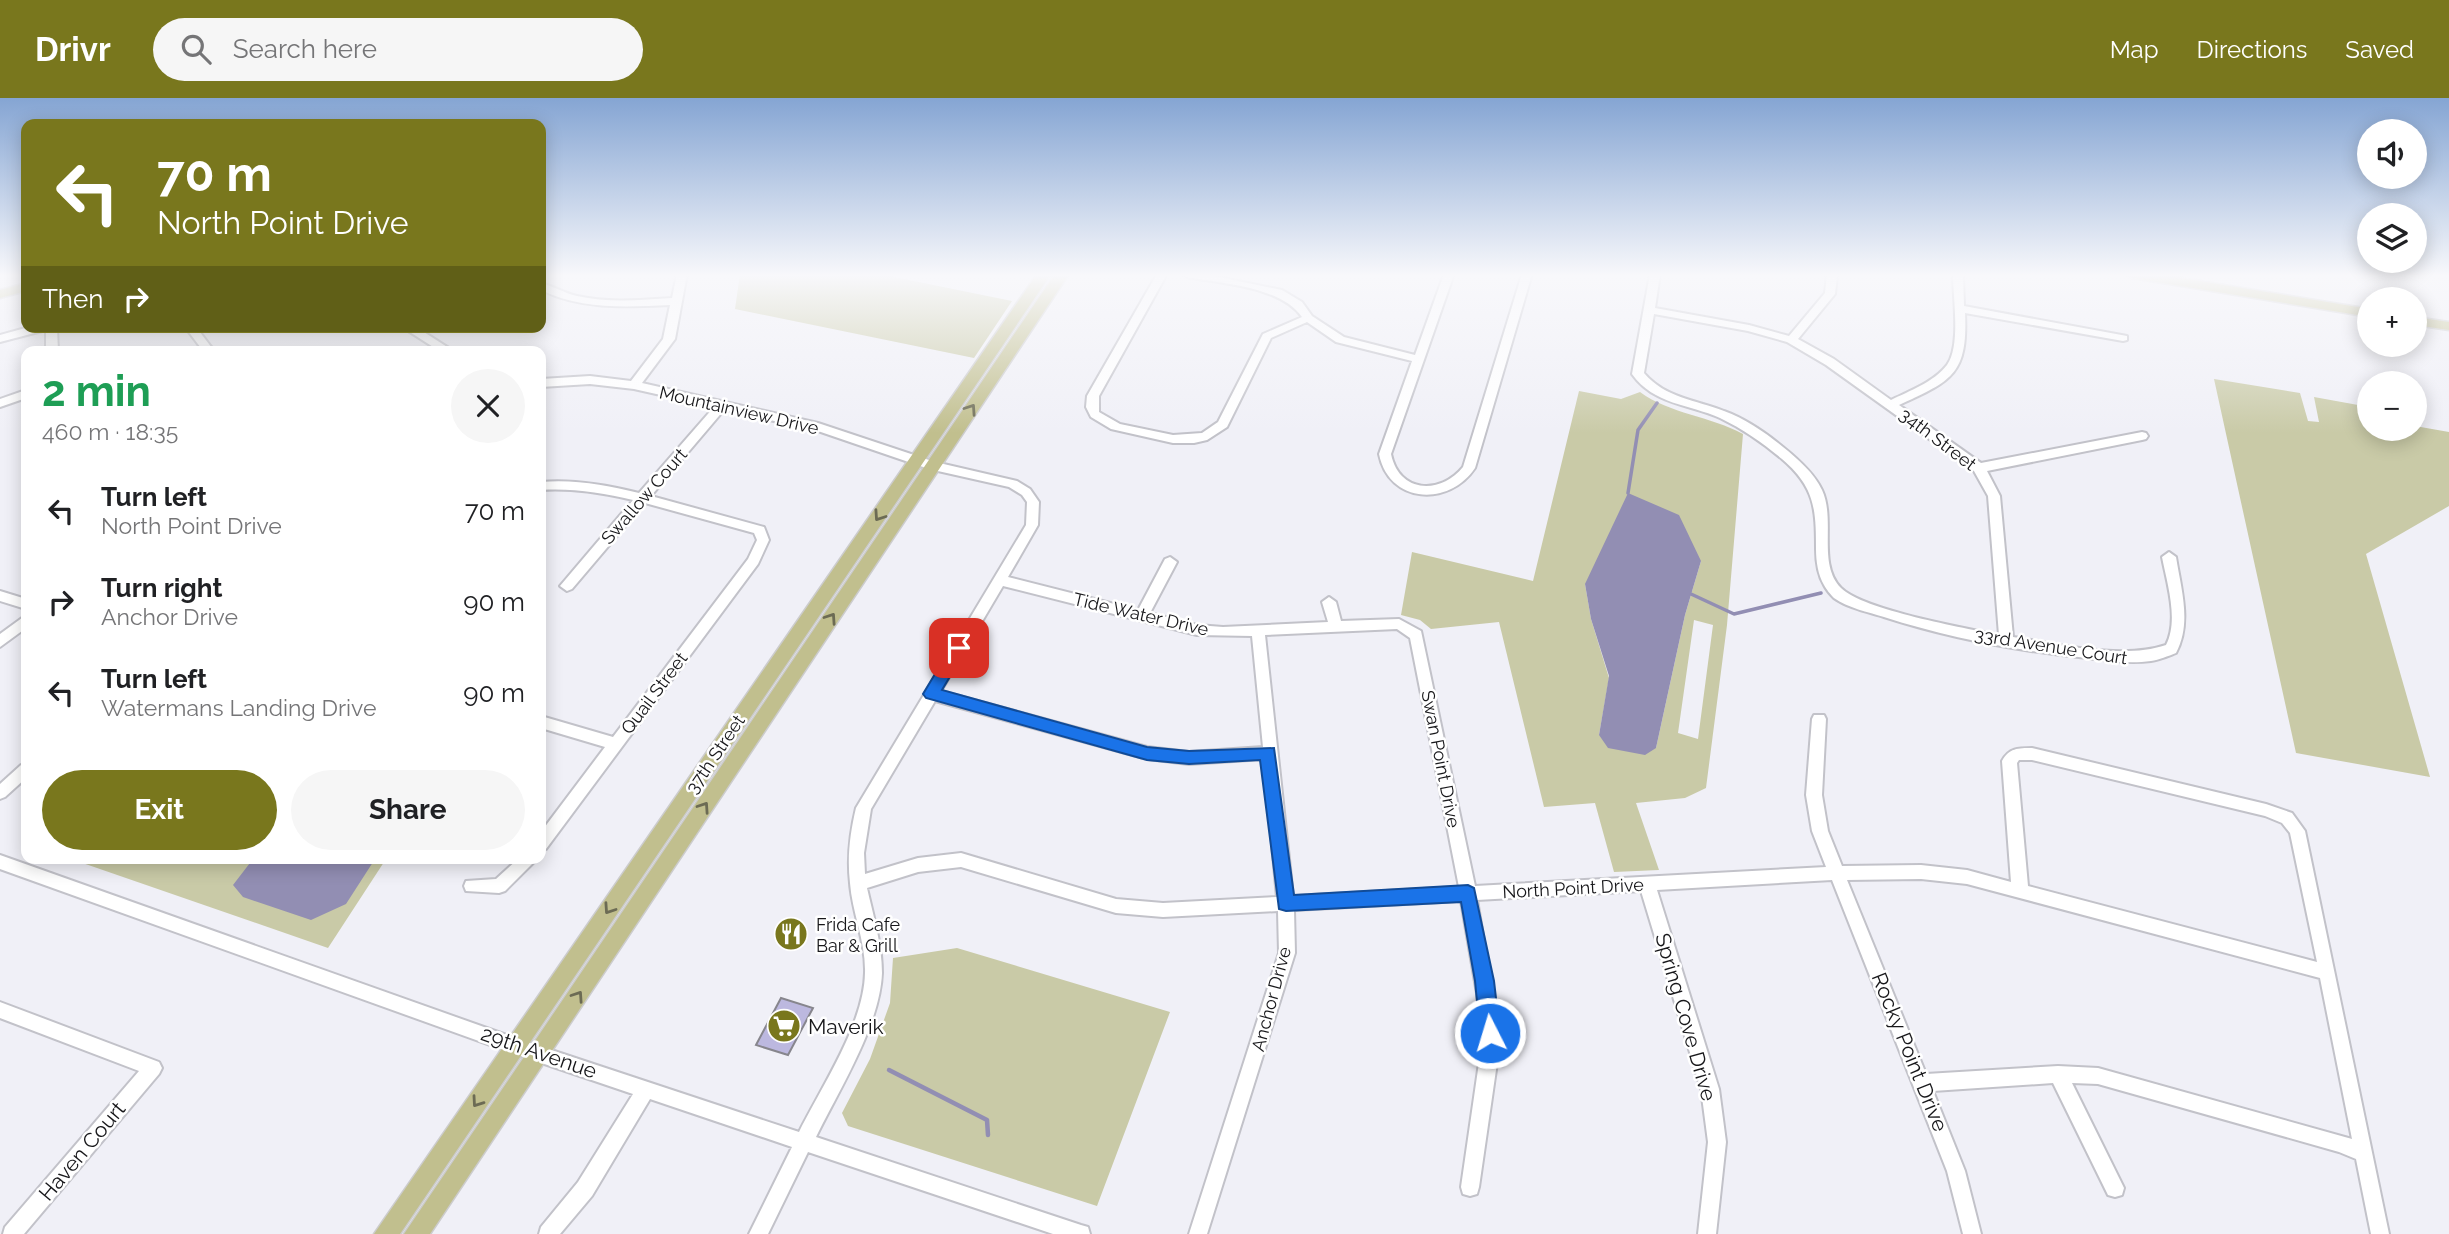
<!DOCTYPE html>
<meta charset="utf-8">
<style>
:root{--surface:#fff;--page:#f6f6f6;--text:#202124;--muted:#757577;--accent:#79771d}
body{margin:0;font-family:Raleway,sans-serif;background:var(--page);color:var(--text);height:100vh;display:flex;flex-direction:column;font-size:26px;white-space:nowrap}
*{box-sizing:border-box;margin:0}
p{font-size:23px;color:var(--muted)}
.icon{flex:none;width:38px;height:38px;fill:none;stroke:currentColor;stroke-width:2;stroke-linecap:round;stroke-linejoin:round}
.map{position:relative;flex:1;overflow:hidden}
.sheet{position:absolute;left:21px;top:248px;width:525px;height:518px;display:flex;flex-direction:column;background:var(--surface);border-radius:14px;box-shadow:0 4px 18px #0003}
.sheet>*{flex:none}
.hud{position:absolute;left:21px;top:21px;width:525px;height:214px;border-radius:14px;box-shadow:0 4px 18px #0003;background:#79771d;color:#fff;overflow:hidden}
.controls{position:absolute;left:2357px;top:21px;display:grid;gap:14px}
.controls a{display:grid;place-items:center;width:70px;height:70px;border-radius:50%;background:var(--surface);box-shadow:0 4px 18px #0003;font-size:35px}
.pin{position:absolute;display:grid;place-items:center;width:60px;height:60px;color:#fff;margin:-30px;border-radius:14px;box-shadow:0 4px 10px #0006}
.me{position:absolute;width:77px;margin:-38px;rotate:355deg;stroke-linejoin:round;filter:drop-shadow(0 0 5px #0008)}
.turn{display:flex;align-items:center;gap:24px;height:147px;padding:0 21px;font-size:32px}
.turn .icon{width:91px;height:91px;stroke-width:2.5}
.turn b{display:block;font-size:49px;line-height:60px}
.then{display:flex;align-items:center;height:66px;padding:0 21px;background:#0003;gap:14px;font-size:26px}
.round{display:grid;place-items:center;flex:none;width:74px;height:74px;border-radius:37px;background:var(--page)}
.headline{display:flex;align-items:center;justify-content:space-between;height:119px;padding:0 21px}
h1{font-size:42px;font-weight:700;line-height:52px;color:#1e9e55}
.cta{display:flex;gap:14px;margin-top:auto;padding:14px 21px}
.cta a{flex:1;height:80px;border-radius:42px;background:var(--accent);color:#fff;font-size:28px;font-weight:700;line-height:80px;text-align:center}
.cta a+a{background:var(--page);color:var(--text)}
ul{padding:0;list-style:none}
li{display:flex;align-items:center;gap:21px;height:91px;padding:0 21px}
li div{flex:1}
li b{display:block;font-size:26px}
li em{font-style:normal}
header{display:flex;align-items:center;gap:42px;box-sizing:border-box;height:98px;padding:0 35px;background:var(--accent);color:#fff}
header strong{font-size:33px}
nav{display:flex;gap:38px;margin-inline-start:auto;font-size:24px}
.search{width:490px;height:63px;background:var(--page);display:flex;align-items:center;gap:18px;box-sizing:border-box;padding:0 24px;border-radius:38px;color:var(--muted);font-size:26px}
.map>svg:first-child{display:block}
.green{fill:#c9caa7;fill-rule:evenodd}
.water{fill:#928eb3}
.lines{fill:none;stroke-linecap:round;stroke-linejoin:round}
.stream-far1{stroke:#928eb3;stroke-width:3.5}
.stream{stroke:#928eb3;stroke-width:4.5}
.building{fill:#bcb8df;stroke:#87868d;stroke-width:2}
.minor-casing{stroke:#c2c2c9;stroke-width:4}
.major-casing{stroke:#cccccd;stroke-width:3}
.minor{fill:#fff;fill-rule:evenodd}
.major{fill:#c1bf8e;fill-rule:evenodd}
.oneway{stroke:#6c6b54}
.route{fill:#1a73e8;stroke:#114b97;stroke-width:2}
.labels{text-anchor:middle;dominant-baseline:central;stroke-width:5;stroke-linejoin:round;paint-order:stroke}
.street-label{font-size:18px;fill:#17171a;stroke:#fff}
.poi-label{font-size:18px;fill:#17171a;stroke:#fff;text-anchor:start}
.near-street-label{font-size:21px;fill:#17171a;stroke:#fff}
.near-poi-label{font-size:21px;fill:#17171a;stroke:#fff;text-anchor:start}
</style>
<header>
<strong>Drivr</strong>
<div class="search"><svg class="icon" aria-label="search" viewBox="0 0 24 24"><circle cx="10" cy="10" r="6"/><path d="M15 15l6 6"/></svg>Search here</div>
<nav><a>Map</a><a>Directions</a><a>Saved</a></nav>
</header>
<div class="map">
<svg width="2449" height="1136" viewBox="0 0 2449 1136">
<rect width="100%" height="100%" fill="#f0f0f7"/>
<path class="green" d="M 740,176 L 895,176 L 894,179 L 1012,203 L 974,260 L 735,211 Z
M 2214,281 L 2300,295 L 2308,323 L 2319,324 L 2314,299 L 2369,309 L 2370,331 L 2415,331 L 2415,328 L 2449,334 L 2449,408 L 2366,456 L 2430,679 L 2296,655 Z
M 1579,293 L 1621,301 L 1640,294 C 1670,316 1710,318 1743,336 L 1727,527 L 1706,690 L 1685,700 L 1636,705 L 1659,772 L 1614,774 L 1595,705 L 1544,709 L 1499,524 L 1431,531 L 1420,522 L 1401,517 L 1412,454 L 1533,483 ZM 1701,463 L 1685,517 L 1656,650 L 1599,637 L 1609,580 L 1591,521 L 1585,486 ZM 1694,522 L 1713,527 L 1698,641 L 1678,635 Z
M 71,761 L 386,761 L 328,850 Z
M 957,850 L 1170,914 L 1097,1108 L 848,1028 L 842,1015 L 870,961 L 890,905 L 893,860 Z"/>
<path class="water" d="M 1628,395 L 1679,417 L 1701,463 L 1685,517 L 1656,650 L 1645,657 L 1608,650 L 1599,637 L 1609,578 L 1591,521 L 1585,486 Z
M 253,761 L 375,761 L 346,806 L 311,822 L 243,799 L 233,787 Z"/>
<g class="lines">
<path class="stream-far1" d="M 1628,395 L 1638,332 L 1657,305
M 1691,496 L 1734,516 L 1821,495"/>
<path class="stream" d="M 889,972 L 987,1022 L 988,1037"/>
</g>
<path class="building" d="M 781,900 L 813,910 L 788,957 L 756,947 Z"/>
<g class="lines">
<defs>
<path id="minor" d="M 677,176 L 687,176 L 675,241 L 642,285 L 818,325 L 935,364 L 1017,383 L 1030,391 L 1039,404 L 1038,427 L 1008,479 L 1138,512 L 1165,461 L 1170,459 L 1177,464 L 1150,515 L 1197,527 L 1223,529 L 1328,524 L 1322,504 L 1329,499 L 1336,504 L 1341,523 L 1399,521 L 1421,533 L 1475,788 L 1826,769 L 1812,733 L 1806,697 L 1812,621 L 1814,617 L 1824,617 L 1826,621 L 1822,697 L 1828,733 L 1842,768 L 1921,767 L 1967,772 L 2011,784 L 2002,663 C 2009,650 2018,650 2032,650 L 2266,706 L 2292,715 L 2305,733 L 2389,1136 L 2371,1136 L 2356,1061 L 2339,1054 L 2098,986 L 2072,985 L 2124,1090 L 2122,1097 L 2115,1099 L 2108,1097 L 2053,985 L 1933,993 L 1965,1073 L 1981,1136 L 1963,1136 L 1947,1073 L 1832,782 L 1657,792 L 1719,991 L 1726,1044 L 1716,1136 L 1698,1136 L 1708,1044 L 1701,991 L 1641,793 L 1477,802 L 1497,919 L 1499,951 L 1479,1089 L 1477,1096 L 1470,1098 L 1463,1096 L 1461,1089 L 1481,951 L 1481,919 L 1461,803 L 1294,812 L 1295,855 L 1207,1136 L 1189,1136 L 1279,855 L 1278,813 L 1163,819 L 1116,815 L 961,769 L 918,774 L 867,790 C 873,817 882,846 882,875 C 880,927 839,992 816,1039 L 1081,1127 L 1088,1129 L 1090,1136 L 1053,1136 L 808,1054 L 768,1136 L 749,1136 L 792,1049 L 650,1001 L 592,1098 L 560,1136 L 539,1136 L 541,1129 L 578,1084 L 633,996 L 515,956 L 0,771 L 0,757 L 515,940 L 799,1034 C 822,988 864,926 865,875 C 866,844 852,814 850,785 C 847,759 850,735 856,710 L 1026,427 L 1027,404 L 1022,397 L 1009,389 L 929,371 L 815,332 L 724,312 L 651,398 L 764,429 L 769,442 L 758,466 L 546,751 L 541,753 L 541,734 L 605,649 L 541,630 L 541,618 L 613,639 L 748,461 L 757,442 L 754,435 L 645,405 L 572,491 L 567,493 L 560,488 L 633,402 C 602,395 573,390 541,392 L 541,384 C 574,381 607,387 639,395 L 714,309 L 634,291 L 590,286 L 541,289 L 541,281 L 590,278 L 631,283 L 663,241 L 670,207 C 626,209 582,212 541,192 L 541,185 C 553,188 564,195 577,198 C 608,205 641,202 672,200 ZM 1003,488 L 1197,537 L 1252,538 L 1263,649 L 1189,654 L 1147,649 L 941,593 ZM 1397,531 L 1410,540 L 1459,789 L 1293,798 L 1265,537 ZM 935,603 L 1147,661 L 1189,666 L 1264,661 L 1277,799 L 1163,805 L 1116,801 L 961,755 L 918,760 L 865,776 L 864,755 L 871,711 ZM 2019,662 L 2032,662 L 2265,718 L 2282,725 L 2290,735 L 2317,864 L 2028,788 L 2017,665 ZM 1921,781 L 1967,786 L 2320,880 L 2352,1041 L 2098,970 L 2058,968 L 1926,976 L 1847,782 Z
M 1157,176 L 1167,176 L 1099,298 L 1099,314 L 1120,326 L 1173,337 L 1202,335 L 1218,324 L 1263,236 L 1302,219 C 1280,188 1222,186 1187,179 L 1182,176 L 1204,176 L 1282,192 L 1302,204 L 1312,218 L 1344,239 L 1415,257 L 1444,176 L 1454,176 L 1391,356 C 1399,395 1440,397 1463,369 L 1522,176 L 1532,176 L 1475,370 C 1449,409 1389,406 1379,356 L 1412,263 L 1336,244 L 1307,224 L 1271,240 L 1227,329 L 1207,342 L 1194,345 L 1173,345 L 1111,331 L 1091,319 L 1086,309 L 1087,298 Z
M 1650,176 L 1660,176 L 1655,210 L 1749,227 L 1789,238 L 1825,195 L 1827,176 L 1837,176 L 1835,196 L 1798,241 L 1834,261 L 1891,302 C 1909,293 1934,284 1947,267 C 1961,248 1953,200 1953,176 L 1963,176 L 1964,208 L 2127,238 L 2127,242 L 2123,243 L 1965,215 C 1968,277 1951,283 1899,307 L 1981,365 L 2142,334 L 2146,335 L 2148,338 L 2146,341 L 2142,342 L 1987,373 L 2000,398 L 2013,539 C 2058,546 2122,562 2166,547 C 2179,522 2167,485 2162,459 L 2169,454 L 2176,459 C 2181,491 2192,525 2176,555 C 2168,558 2159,562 2151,563 C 2130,566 2107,563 2087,560 C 2019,553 1949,540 1884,519 C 1868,514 1848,510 1834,500 C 1831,497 1826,491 1824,487 C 1818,477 1816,463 1816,451 C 1816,411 1815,389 1782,361 C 1764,346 1743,331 1720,320 C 1689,306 1654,307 1632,276 ZM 1654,216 L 1748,233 L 1787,244 L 1826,267 L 1974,373 L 1988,398 L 1999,537 C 1965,530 1863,512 1841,490 C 1817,466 1836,422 1822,392 C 1814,375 1798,361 1783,349 C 1766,335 1746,321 1724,313 C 1696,302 1665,300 1644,275 Z
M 29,229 L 57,229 L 58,254 L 46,254 L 46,232 L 0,244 L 0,237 Z
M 185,229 L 196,229 L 215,254 L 204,254 Z
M 402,229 L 416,229 L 455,254 L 441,254 Z
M 26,292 L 26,300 L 0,309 L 0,301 Z
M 0,493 L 26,501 L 26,511 L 0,503 Z
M 26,517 L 26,530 L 0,549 L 0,536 Z
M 26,665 L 26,680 L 5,699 L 0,701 L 0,686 L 21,667 Z
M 518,761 L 537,761 L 505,793 L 499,795 L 466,793 L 464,788 L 466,783 L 496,781 Z
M 0,904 L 159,964 L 162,970 L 159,976 L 24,1136 L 3,1136 L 5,1129 L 139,973 L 0,920 Z"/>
<path id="major" d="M 1037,176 L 1051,176 L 400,1136 L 374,1136 Z
M 1055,176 L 1069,176 L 430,1136 L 404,1136 Z
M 2125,176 L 2157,176 L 2370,211 L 2370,219 L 2132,180 Z
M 26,185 L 26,193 L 0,200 L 0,192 Z
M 2415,219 L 2449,224 L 2449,232 L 2415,227 Z"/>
</defs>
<use href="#minor" class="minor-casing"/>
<use href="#major" class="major-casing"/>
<use href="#minor" class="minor"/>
<use href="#major" class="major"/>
</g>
<defs><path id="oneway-chevron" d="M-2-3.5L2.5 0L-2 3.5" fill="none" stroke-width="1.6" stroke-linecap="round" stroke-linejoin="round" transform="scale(1.75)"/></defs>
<g class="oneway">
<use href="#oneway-chevron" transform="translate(971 311) rotate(-56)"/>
<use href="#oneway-chevron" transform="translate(879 418) rotate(124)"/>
<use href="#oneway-chevron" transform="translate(831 520) rotate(-56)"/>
<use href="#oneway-chevron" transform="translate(704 709) rotate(-56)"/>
<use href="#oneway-chevron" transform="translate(609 811) rotate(124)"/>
<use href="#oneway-chevron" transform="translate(578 898) rotate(-56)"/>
<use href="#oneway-chevron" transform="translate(477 1004) rotate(125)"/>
</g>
<linearGradient id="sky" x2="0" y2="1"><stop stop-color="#85a5d3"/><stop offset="0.53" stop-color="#f8f8fb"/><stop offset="1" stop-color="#f8f8fb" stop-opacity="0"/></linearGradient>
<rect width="2449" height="335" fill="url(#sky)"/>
<path class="route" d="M 959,544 L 967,550 L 942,592 L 1147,649 L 1189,653 L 1274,650 L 1294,797 L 1468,787 L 1474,790 L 1494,883 L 1500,935 L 1497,941 L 1490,944 L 1483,941 L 1480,935 L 1475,883 L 1461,804 L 1286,813 L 1279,811 L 1260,662 L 1189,666 L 1147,662 L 926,600 L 923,596 L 953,546 Z"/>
<defs>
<symbol id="restaurant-disc" viewBox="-11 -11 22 22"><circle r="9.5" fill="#79771d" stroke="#fff"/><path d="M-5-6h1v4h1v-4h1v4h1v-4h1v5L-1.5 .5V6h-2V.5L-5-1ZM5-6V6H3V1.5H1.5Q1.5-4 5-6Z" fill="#fff"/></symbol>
<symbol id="supermarket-disc" viewBox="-11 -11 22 22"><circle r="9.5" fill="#79771d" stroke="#fff"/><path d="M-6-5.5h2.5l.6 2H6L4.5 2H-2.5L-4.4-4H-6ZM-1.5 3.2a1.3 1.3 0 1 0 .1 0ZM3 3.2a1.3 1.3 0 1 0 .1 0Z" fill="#fff"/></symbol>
</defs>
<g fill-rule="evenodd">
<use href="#restaurant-disc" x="772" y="817" width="38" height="38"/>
<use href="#supermarket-disc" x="765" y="909" width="38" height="38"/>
</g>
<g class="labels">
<g class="street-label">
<text transform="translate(739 312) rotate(13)">Mountainview Drive</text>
<text transform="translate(1938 341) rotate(37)">34th Street</text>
<text transform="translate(644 398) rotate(-49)">Swallow Court</text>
<text transform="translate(1141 516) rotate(13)">Tide Water Drive</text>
<text transform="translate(2051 548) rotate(9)">33rd Avenue Court</text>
<text transform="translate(654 595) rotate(-53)">Quail Street</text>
<text transform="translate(715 656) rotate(-56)">37th Street</text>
<text transform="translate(1441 661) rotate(79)">Swan Point Drive</text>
<text transform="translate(1573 790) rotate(-3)">North Point Drive</text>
<text transform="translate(1271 901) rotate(-75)">Anchor Drive</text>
</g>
<g class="poi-label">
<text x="816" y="826">Frida Cafe<tspan x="816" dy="21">Bar &amp; Grill</tspan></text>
</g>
<g class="near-street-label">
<text transform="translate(1686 919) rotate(74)">Spring Cove Drive</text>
<text transform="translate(539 954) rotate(19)">29th Avenue</text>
<text transform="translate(1910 954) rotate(68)">Rocky Point Drive</text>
<text transform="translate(82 1053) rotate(-50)">Haven Court</text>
</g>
<g class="near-poi-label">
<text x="808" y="928">Maverik</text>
</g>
</g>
</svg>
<div class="controls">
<a><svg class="icon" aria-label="sound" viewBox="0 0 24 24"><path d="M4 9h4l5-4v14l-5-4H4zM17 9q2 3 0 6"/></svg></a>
<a><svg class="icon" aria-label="layers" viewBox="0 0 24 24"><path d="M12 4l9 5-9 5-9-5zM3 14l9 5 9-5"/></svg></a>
<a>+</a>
<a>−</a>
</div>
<div class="pin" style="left:959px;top:550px;background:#d93025"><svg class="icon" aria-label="arrive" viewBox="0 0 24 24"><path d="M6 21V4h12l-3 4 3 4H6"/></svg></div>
<svg class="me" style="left:1490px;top:935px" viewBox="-20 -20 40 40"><circle r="17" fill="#1a73e8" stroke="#fff" stroke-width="3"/><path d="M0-11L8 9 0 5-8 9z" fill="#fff"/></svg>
<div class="hud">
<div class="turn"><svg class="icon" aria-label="left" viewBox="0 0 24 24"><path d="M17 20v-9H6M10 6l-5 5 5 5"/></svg><div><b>70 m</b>North Point Drive</div></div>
<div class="then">Then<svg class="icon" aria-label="right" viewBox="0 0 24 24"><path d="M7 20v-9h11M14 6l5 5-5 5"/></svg></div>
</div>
<section class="sheet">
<div class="headline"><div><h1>2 min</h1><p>460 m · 18:35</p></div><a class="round"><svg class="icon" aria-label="close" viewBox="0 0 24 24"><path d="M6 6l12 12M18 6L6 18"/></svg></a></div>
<ul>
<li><svg class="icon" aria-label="left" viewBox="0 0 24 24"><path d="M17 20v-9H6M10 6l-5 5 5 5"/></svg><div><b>Turn left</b><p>North Point Drive</p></div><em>70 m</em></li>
<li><svg class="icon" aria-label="right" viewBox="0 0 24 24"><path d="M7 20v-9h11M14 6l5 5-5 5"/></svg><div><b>Turn right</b><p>Anchor Drive</p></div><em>90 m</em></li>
<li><svg class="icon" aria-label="left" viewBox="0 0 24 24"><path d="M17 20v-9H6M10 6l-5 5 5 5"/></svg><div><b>Turn left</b><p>Watermans Landing Drive</p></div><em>90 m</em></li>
</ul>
<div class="cta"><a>Exit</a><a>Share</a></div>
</section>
</div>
